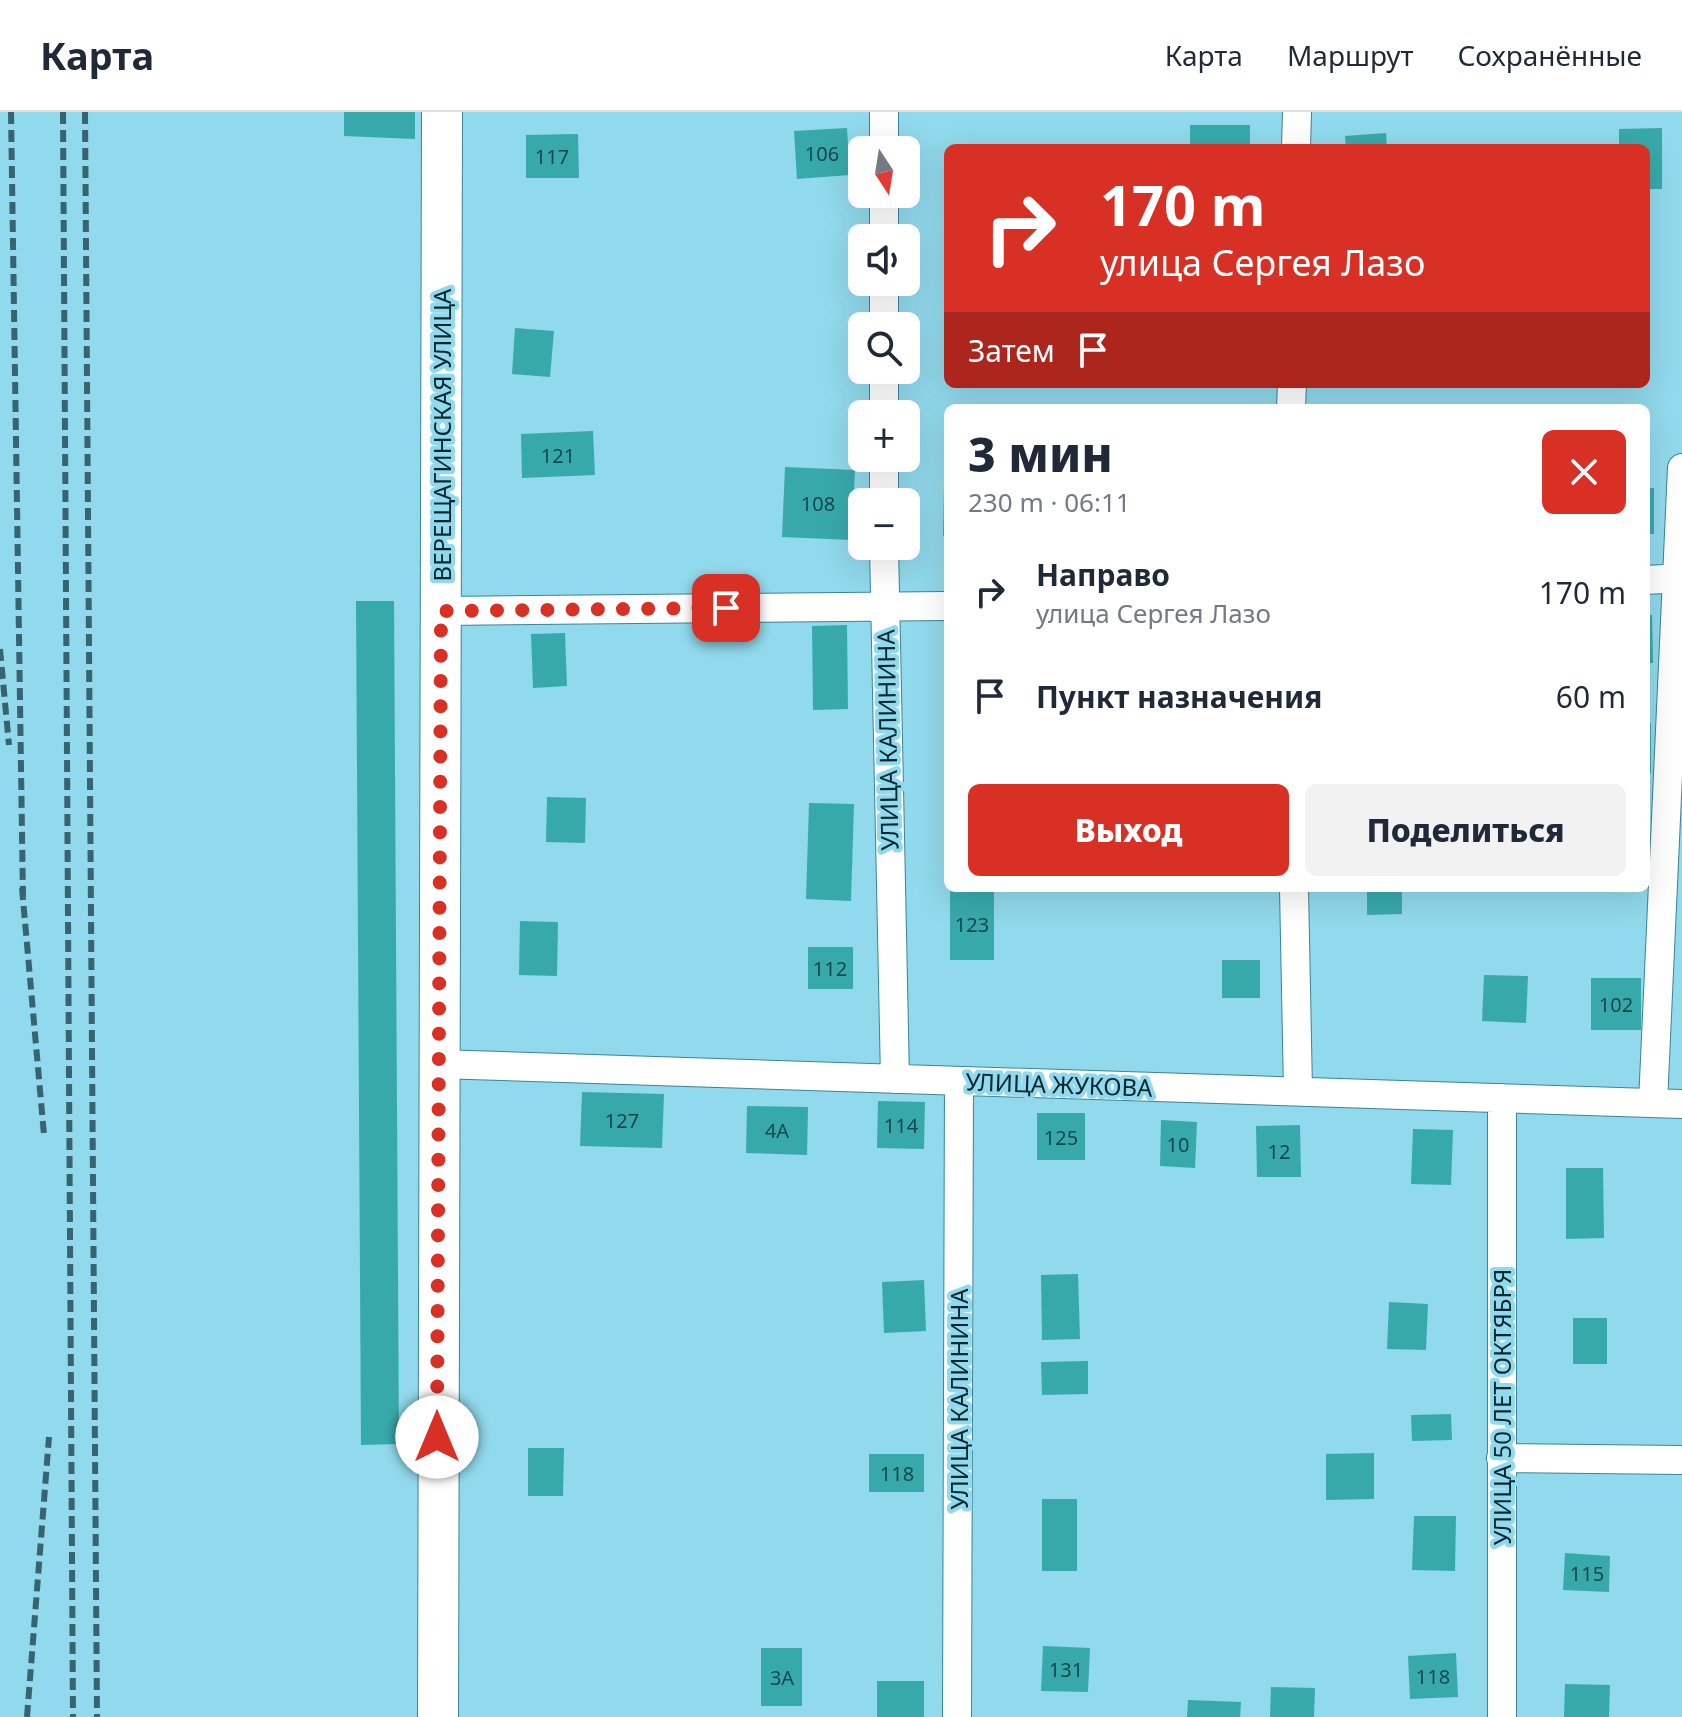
<!DOCTYPE html>
<html lang="ru">
<meta charset="utf-8">
<style>
:root{--surface:#fff;--page:#f2f2f3;--text:#1f2937;--muted:#747a83;--line:#e0e1e3;--accent:#d93025}
body{margin:0;font-family:"Noto Sans",sans-serif;background:var(--page);color:var(--text);height:100vh;display:flex;flex-direction:column;font-size:30px;white-space:nowrap}
*{box-sizing:border-box;margin:0}
p{font-size:26px;color:var(--muted)}
.icon{flex:none;width:44px;height:44px;fill:none;stroke:currentColor;stroke-width:2;stroke-linecap:round;stroke-linejoin:round}
.map{position:relative;flex:1;overflow:hidden}
.drawer{position:absolute;left:944px;top:292px;width:706px;height:488px;display:flex;flex-direction:column;background:var(--surface);border-radius:12px;box-shadow:0 8px 32px #0002}
.drawer>*{flex:none}
.banner{position:absolute;left:944px;top:32px;width:706px;height:244px;border-radius:12px;box-shadow:0 8px 32px #0002;background:#d93025;color:#fff;overflow:hidden}
.needle{width:52px;rotate:168deg}
.fabs{position:absolute;left:848px;top:24px;display:grid;gap:16px}
.fabs a{display:grid;place-items:center;width:72px;height:72px;border-radius:12px;background:var(--surface);box-shadow:0 8px 32px #0002;font-size:40px}
.pin{position:absolute;display:grid;place-items:center;width:68px;height:68px;color:#fff;margin:-34px;border-radius:16px;box-shadow:0 4px 12px #0006}
.me{position:absolute;width:88px;margin:-44px;rotate:0deg;stroke-linejoin:round;filter:drop-shadow(0 0 6px #0008)}
.turn{display:flex;align-items:center;gap:28px;height:168px;padding:0 24px;font-size:36px}
.turn .icon{width:104px;height:104px;stroke-width:2.5}
.turn b{display:block;font-size:56px;line-height:68px}
.then{display:flex;align-items:center;height:76px;padding:0 24px;background:#0003;gap:16px;font-size:30px}
.round{display:grid;place-items:center;flex:none;width:84px;height:84px;border-radius:12px;background:var(--page)}
.overview{display:flex;align-items:center;justify-content:space-between;height:136px;padding:0 24px}
h1{font-size:48px;font-weight:800;line-height:60px}
.button{display:flex;gap:16px;margin-top:auto;padding:16px 24px}
.button a{flex:1;height:92px;border-radius:12px;background:var(--accent);color:#fff;font-size:32px;font-weight:800;line-height:92px;text-align:center}
.button a+a{background:var(--page);color:var(--text)}
ul{padding:0;list-style:none}
li{display:flex;align-items:center;gap:24px;height:104px;padding:0 24px}
li div{flex:1}
li b{display:block;font-size:30px}
li em{font-style:normal}
header{display:flex;align-items:center;gap:48px;box-sizing:border-box;height:112px;padding:0 40px;background:var(--surface);border-bottom:2px solid var(--line)}
header strong{font-size:38px}
nav{display:flex;gap:44px;margin-inline-start:auto;font-size:28px}
.map>svg:first-child{display:block}
.building{fill:#38a9ab}
.lines{fill:none;stroke-linecap:round;stroke-linejoin:round}
.minor-casing{stroke:#3c8496;stroke-width:30}
.secondary-casing{stroke:#3c8496;stroke-width:42}
.minor{stroke:#fff;stroke-width:28}
.secondary{stroke:#fff;stroke-width:40}
.rail{stroke:#37646f;stroke-width:6;stroke-dasharray:12 6;stroke-linecap:butt}
.route{stroke:#d93025;stroke-width:14;stroke-dasharray:0 25.2}
.labels{text-anchor:middle;dominant-baseline:central;stroke-width:8;stroke-linejoin:round;paint-order:stroke}
.number-label{font-size:20px;fill:#14484e}
.street-label{font-size:24px;fill:#08272f;stroke:#91d9ec}
</style>
<header>
<strong>Карта</strong>
<nav><a>Карта</a><a>Маршрут</a><a>Сохранённые</a></nav>
</header>
<div class="map">
<svg width="1682" height="1605" viewBox="0 0 1682 1605">
<rect width="100%" height="100%" fill="#91d9ec"/>
<path class="building" d="M 344,0 L 415,0 L 415,27 L 344,24 Z
M 1190,13 L 1250,13 L 1250,36 L 1190,36 Z
M 847,16 L 850,63 L 797,67 L 794,19 Z
M 1662,16 L 1662,77 L 1646,77 L 1646,36 L 1619,36 L 1619,17 Z
M 1386,21 L 1387,36 L 1346,36 L 1345,24 Z
M 578,22 L 579,66 L 526,66 L 526,23 Z
M 515,216 L 554,219 L 550,265 L 512,262 Z
M 593,319 L 595,363 L 522,366 L 521,322 Z
M 785,355 L 855,358 L 852,428 L 782,425 Z
M 944,374 L 948,374 L 948,424 L 943,424 Z
M 1646,376 L 1654,376 L 1654,422 L 1646,422 Z
M 356,489 L 394,489 L 399,1332 L 361,1333 Z
M 1646,503 L 1652,503 L 1653,551 L 1646,551 Z
M 847,513 L 848,597 L 813,598 L 812,514 Z
M 565,521 L 567,574 L 533,576 L 531,522 Z
M 1646,610 L 1651,611 L 1651,662 L 1646,662 Z
M 547,685 L 586,686 L 585,731 L 546,730 Z
M 809,691 L 854,692 L 851,789 L 806,787 Z
M 950,776 L 994,776 L 994,848 L 950,848 Z
M 1367,776 L 1402,776 L 1402,802 L 1367,803 Z
M 520,809 L 558,810 L 557,864 L 519,863 Z
M 808,835 L 853,835 L 853,877 L 808,877 Z
M 1222,848 L 1260,848 L 1260,886 L 1222,886 Z
M 1484,863 L 1528,864 L 1526,911 L 1482,909 Z
M 1591,866 L 1641,866 L 1641,918 L 1591,918 Z
M 582,980 L 664,982 L 662,1036 L 580,1034 Z
M 878,989 L 925,990 L 924,1037 L 877,1036 Z
M 747,994 L 808,995 L 807,1043 L 746,1041 Z
M 1037,1001 L 1085,1001 L 1085,1048 L 1037,1048 Z
M 1161,1008 L 1197,1010 L 1195,1056 L 1160,1054 Z
M 1300,1013 L 1301,1065 L 1257,1065 L 1256,1014 Z
M 1413,1017 L 1453,1018 L 1451,1073 L 1411,1072 Z
M 1566,1056 L 1603,1056 L 1604,1126 L 1566,1127 Z
M 1078,1162 L 1080,1227 L 1042,1228 L 1041,1163 Z
M 924,1168 L 926,1219 L 884,1221 L 882,1170 Z
M 1389,1190 L 1428,1192 L 1426,1238 L 1387,1237 Z
M 1573,1206 L 1607,1206 L 1607,1252 L 1573,1252 Z
M 1088,1249 L 1088,1282 L 1042,1283 L 1041,1250 Z
M 1451,1302 L 1452,1328 L 1412,1329 L 1411,1303 Z
M 528,1336 L 564,1336 L 563,1384 L 528,1384 Z
M 1374,1341 L 1374,1387 L 1326,1388 L 1326,1342 Z
M 869,1342 L 924,1342 L 924,1380 L 869,1380 Z
M 1042,1387 L 1077,1387 L 1077,1459 L 1042,1459 Z
M 1414,1404 L 1456,1404 L 1455,1459 L 1412,1458 Z
M 1565,1441 L 1610,1444 L 1609,1480 L 1563,1478 Z
M 1043,1534 L 1090,1536 L 1088,1580 L 1041,1579 Z
M 761,1536 L 802,1536 L 802,1594 L 761,1594 Z
M 1456,1541 L 1458,1585 L 1410,1587 L 1408,1544 Z
M 877,1569 L 924,1569 L 924,1605 L 877,1605 Z
M 1565,1572 L 1610,1573 L 1609,1605 L 1564,1605 Z
M 1271,1575 L 1315,1576 L 1314,1605 L 1270,1605 Z
M 1188,1588 L 1241,1590 L 1240,1605 L 1187,1605 Z"/>
<g class="lines">
<defs>
<path id="minor" d="M 884,0 L 884,38
M 1296,36 L 1297,0
M 884,82 L 884,126
M 884,170 L 884,214
M 884,258 L 884,302
M 1291,296 L 1292,272
M 884,346 L 884,390
M 884,434 L 895,967
M 1646,468 L 1682,466
M 441,499 L 948,494
M 1294,776 L 1298,979
M 437,952 L 1682,992
M 1502,986 L 1502,1605
M 1653,991 L 1682,356
M 1501,1346 L 1682,1348
M 957,1605 L 959,969"/>
<path id="secondary" d="M 438,1605 L 442,0"/>
</defs>
<use href="#minor" class="minor-casing"/>
<use href="#secondary" class="secondary-casing"/>
<use href="#minor" class="minor"/>
<use href="#secondary" class="secondary"/>
<path class="rail" d="M 11,0 L 23,786
M 63,0 L 73,1605
M 85,0 L 97,1605
M 0,537 L 9,633
M 22,776 L 44,1023
M 27,1605 L 49,1325"/>
</g>
<g class="lines">
<path class="route" d="M 437,1325 L 441,499 L 726,496"/>
</g>
<g class="labels">
<g class="number-label">
<text x="822" y="41">106</text>
<text x="552" y="44">117</text>
<text x="558" y="343">121</text>
<text x="818" y="391">108</text>
<text x="972" y="812">123</text>
<text x="830" y="856">112</text>
<text x="1616" y="892">102</text>
<text x="622" y="1008">127</text>
<text x="901" y="1013">114</text>
<text x="777" y="1018">4А</text>
<text x="1061" y="1025">125</text>
<text x="1178" y="1032">10</text>
<text x="1279" y="1039">12</text>
<text x="897" y="1361">118</text>
<text x="1587" y="1461">115</text>
<text x="1066" y="1557">131</text>
<text x="1433" y="1564">118</text>
<text x="782" y="1565">3А</text>
</g>
<g class="street-label">
<text transform="translate(441 323) rotate(-90)">ВЕРЕЩАГИНСКАЯ УЛИЦА</text>
<text transform="translate(887 628) rotate(-91)">УЛИЦА КАЛИНИНА</text>
<text transform="translate(1059 972) rotate(2)">УЛИЦА ЖУКОВА</text>
<text transform="translate(958 1287) rotate(-90)">УЛИЦА КАЛИНИНА</text>
<text transform="translate(1501 1295) rotate(-90)">УЛИЦА 50 ЛЕТ ОКТЯБРЯ</text>
</g>
</g>
</svg>
<div class="fabs">
<a><svg class="needle" viewBox="-14 -14 28 28"><path d="M0-13l5 13h-10z" fill="#e53935"/><path d="M0 13l5-13h-10z" fill="#747a83"/></svg></a>
<a><svg class="icon" aria-label="sound" viewBox="0 0 24 24"><path d="M4 9h4l5-4v14l-5-4H4zM17 9q2 3 0 6"/></svg></a>
<a><svg class="icon" aria-label="search" viewBox="0 0 24 24"><circle cx="10" cy="10" r="6"/><path d="M15 15l6 6"/></svg></a>
<a>+</a>
<a>−</a>
</div>
<div class="pin" style="left:726px;top:496px;background:#d93025"><svg class="icon" aria-label="arrive" viewBox="0 0 24 24"><path d="M6 21V4h12l-3 4 3 4H6"/></svg></div>
<svg class="me" style="left:437px;top:1325px" viewBox="-20 -20 40 40"><circle r="19" fill="#fff"/><path d="M0-13L10 11 0 6-10 11z" fill="#d93025"/></svg>
<div class="banner">
<div class="turn"><svg class="icon" aria-label="right" viewBox="0 0 24 24"><path d="M7 20v-9h11M14 6l5 5-5 5"/></svg><div><b>170 m</b>улица Сергея Лазо</div></div>
<div class="then">Затем<svg class="icon" aria-label="arrive" viewBox="0 0 24 24"><path d="M6 21V4h12l-3 4 3 4H6"/></svg></div>
</div>
<section class="drawer">
<div class="overview"><div><h1>3 мин</h1><p>230 m · 06:11</p></div><a class="round" style="background:#d93025;color:#fff"><svg class="icon" aria-label="close" viewBox="0 0 24 24"><path d="M6 6l12 12M18 6L6 18"/></svg></a></div>
<ul>
<li><svg class="icon" aria-label="right" viewBox="0 0 24 24"><path d="M7 20v-9h11M14 6l5 5-5 5"/></svg><div><b>Направо</b><p>улица Сергея Лазо</p></div><em>170 m</em></li>
<li><svg class="icon" aria-label="arrive" viewBox="0 0 24 24"><path d="M6 21V4h12l-3 4 3 4H6"/></svg><div><b>Пункт назначения</b></div><em>60 m</em></li>
</ul>
<div class="button"><a>Выход</a><a>Поделиться</a></div>
</section>
</div>
